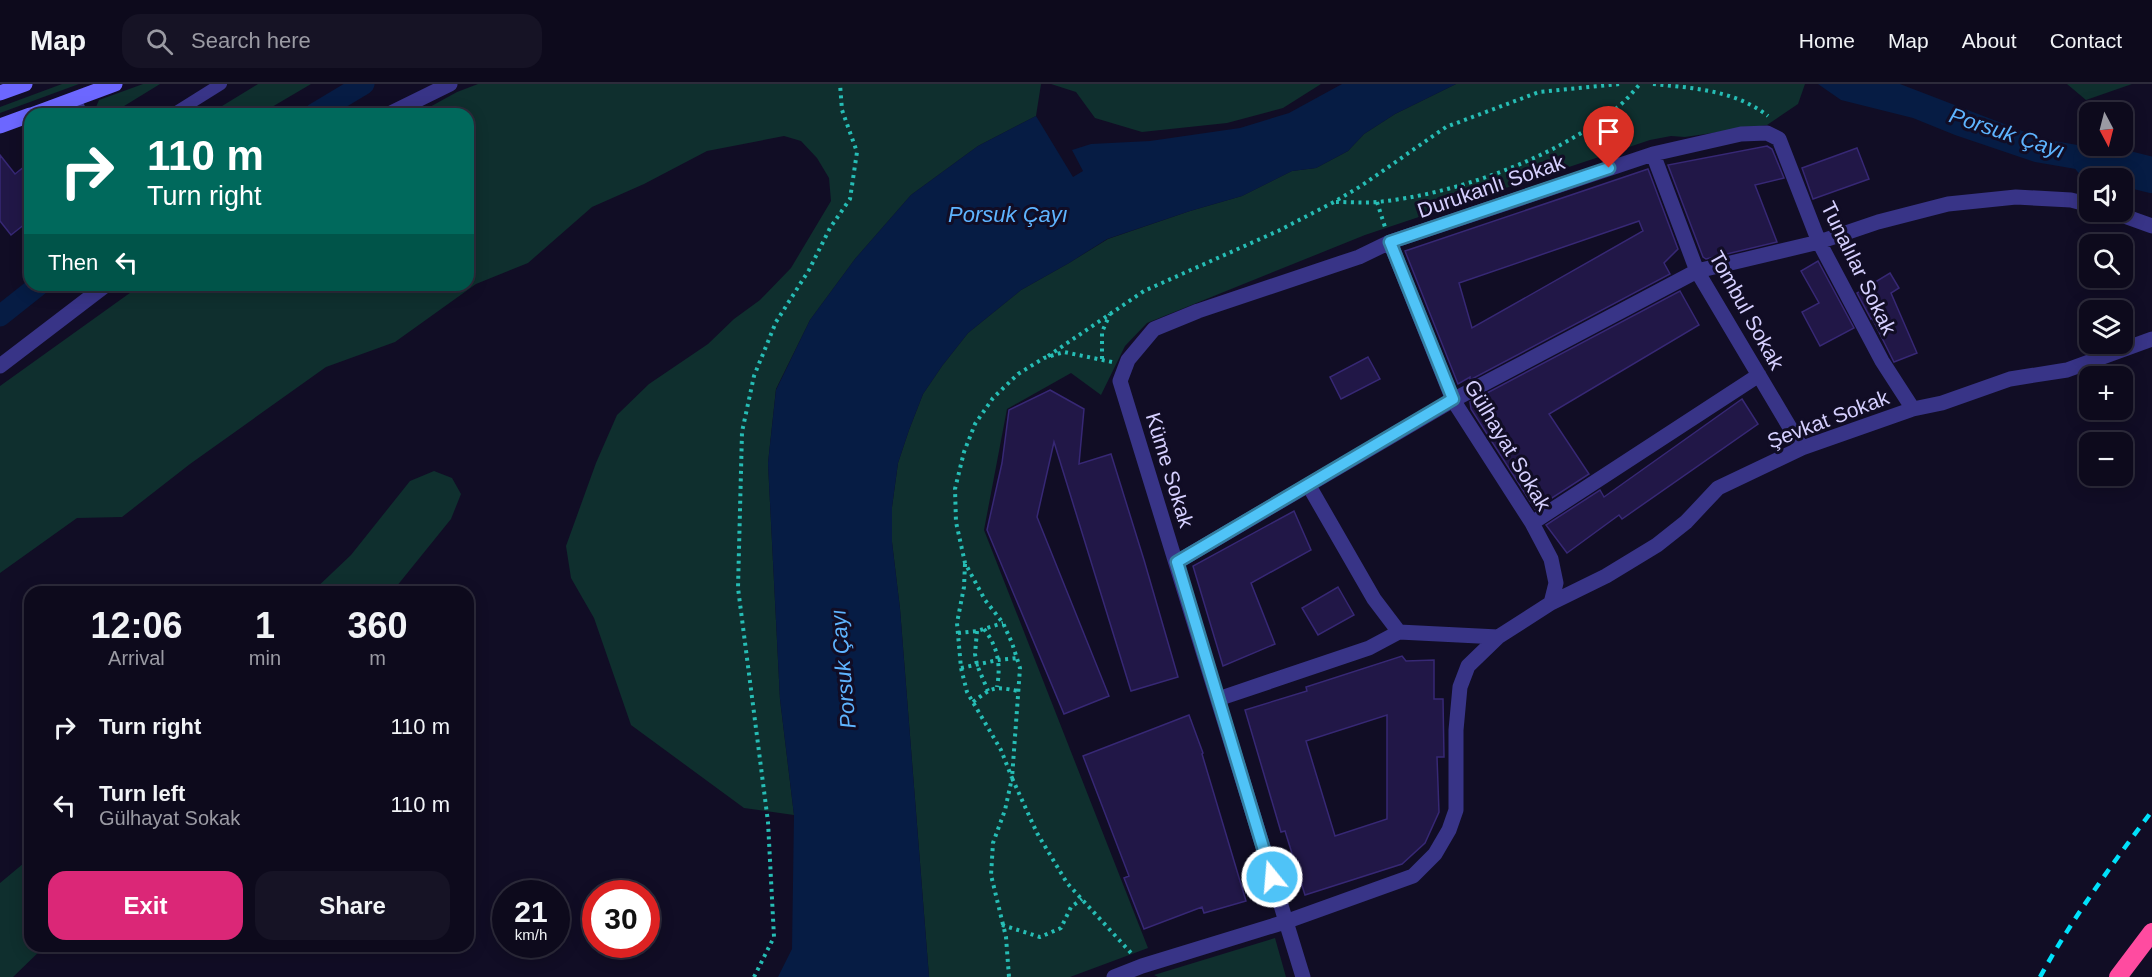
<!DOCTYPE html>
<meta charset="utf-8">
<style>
:root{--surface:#0d0a1c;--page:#161325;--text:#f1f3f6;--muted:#9a9aa3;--line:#2d2b3b;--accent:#db2777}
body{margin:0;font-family:Arial,sans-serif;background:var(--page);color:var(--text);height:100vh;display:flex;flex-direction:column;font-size:22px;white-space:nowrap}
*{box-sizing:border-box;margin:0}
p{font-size:20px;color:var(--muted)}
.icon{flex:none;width:33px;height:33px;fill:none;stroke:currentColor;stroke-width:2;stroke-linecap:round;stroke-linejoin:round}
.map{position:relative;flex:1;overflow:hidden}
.sheet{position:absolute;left:24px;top:502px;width:450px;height:366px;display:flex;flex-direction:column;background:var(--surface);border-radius:18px;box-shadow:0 3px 15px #0003,0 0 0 2px var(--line)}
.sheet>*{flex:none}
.guide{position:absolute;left:24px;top:24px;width:450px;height:183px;border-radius:18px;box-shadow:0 3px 15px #0003,0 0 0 2px var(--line);background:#00695c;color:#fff;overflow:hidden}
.needle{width:39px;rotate:173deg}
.fabs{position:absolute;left:2079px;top:18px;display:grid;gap:12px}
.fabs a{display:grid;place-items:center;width:54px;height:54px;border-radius:12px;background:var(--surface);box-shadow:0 3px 15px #0003,0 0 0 2px var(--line);font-size:30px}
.speed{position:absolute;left:492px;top:796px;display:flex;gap:12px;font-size:30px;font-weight:700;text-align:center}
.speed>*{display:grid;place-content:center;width:78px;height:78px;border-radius:50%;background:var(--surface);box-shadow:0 3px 15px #0003,0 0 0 2px var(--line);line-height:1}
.speed small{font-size:15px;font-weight:400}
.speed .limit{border:9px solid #d22;background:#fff;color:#111}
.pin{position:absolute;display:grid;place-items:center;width:51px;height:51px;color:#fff;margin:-62px -26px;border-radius:50% 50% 50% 0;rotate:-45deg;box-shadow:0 0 6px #0007}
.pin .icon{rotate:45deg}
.me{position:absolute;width:66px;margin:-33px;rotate:343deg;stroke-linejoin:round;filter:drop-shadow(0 0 4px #0008)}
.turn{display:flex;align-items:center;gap:21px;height:126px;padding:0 24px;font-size:27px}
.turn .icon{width:78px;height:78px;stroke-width:2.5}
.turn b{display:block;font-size:42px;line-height:51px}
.then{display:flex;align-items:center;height:57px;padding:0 24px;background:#0003;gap:12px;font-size:22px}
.eta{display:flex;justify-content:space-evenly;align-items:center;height:102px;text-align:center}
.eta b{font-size:36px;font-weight:700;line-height:42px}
.primary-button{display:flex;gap:12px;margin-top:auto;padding:12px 24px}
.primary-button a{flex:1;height:69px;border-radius:18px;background:var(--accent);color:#fff;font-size:24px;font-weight:700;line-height:69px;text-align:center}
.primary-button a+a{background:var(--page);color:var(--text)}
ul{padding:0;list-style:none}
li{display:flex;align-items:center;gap:18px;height:78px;padding:0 24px}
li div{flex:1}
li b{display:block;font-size:22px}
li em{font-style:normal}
header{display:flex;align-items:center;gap:36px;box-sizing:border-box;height:84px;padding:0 30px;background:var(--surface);border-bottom:2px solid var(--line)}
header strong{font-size:28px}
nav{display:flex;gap:33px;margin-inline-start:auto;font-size:21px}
.search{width:420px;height:54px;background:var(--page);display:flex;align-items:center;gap:15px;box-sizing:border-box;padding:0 21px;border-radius:18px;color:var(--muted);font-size:22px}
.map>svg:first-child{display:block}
.green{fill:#0f2f2e}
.water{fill:#061c44}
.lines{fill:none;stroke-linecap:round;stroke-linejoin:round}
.canal{stroke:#061c44;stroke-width:21}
.river{stroke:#061c44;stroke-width:36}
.building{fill:#211747;stroke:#372875;stroke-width:1.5;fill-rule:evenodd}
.path{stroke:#26bdb5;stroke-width:4;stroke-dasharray:3 4.5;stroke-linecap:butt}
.lane{stroke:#383487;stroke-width:12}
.street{stroke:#383487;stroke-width:15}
.secondary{stroke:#6c67ff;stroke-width:15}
.highway{stroke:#ff4ba0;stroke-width:18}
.rail{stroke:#00e1fb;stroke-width:4.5;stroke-dasharray:9 8;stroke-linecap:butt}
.route-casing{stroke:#337fa1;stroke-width:15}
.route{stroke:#4fc3f7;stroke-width:10}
.labels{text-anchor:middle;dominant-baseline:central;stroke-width:6;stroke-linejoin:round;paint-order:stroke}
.street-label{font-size:21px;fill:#d6d0ff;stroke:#110d25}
.water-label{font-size:22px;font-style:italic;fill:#5eb4ff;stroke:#110d25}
</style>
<header>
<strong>Map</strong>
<div class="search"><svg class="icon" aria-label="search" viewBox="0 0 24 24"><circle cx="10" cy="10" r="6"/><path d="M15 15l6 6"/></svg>Search here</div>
<nav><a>Home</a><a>Map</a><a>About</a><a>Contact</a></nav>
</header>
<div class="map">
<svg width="2152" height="893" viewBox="0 0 2152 893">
<rect width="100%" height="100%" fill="#110d25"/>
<path class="green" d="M 62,0 L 79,0 L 0,29 L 0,23 Z
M 143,0 L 160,0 L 116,27 L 117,30 L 93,30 L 99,16 Z
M 258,0 L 311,0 L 260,30 L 209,30 Z
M 478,0 L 1041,0 L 1036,32 L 978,62 L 911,111 L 855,175 L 810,236 L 776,305 L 768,379 L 780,615 L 794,731 L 744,724 L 631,641 L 594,534 L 571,494 L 566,462 L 596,379 L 617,331 L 649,300 L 708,260 L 734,235 L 760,216 L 791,184 L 831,117 L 829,94 L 817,74 L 801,57 L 784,52 L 707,67 L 644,100 L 592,123 L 528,179 L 476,200 L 395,258 L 326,283 L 190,380 L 122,433 L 77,434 L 0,489 L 0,302 L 141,201 L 468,201 L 468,30 L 417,30 L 457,8 Z
M 1051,0 L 1321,0 L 1283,24 L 1227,39 L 1142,48 L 1095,34 L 1076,8 Z
M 1456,0 L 1805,0 L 1798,20 L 1767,41 L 1685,53 L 1671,52 L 1650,56 L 1365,151 L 1147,239 L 1125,262 L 1101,311 L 1071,289 L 1007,325 L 984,446 L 1148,864 L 1070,893 L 929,893 L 900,525 L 892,458 L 892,423 L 898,379 L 909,346 L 923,310 L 942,282 L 968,249 L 1021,206 L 1069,179 L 1108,155 L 1190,127 L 1242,112 L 1292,87 L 1316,84 L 1348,67 L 1364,50 L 1395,30 Z
M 2067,0 L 2132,0 L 2086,16 Z
M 434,387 L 452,394 L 461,410 L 451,435 L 392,508 L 312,508 L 351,471 L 410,397 Z
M 30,774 L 30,862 L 44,863 L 13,893 L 0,893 L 0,799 Z
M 1275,854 L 1286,893 L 1158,893 L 1154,891 Z"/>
<path class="water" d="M 1342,0 L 1456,0 L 1395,30 L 1364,50 L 1348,67 L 1316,84 L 1292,87 L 1242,112 L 1190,127 L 1107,155 L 1069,179 L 1021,206 L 968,249 L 942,282 L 923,310 L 909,346 L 898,379 L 892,423 L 892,458 L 900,525 L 929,893 L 778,893 L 792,865 L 794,731 L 780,615 L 768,379 L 776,306 L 810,236 L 855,175 L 911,111 L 978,62 L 1036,32 L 1073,93 L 1083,87 L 1072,66 L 1091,60 L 1150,57 L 1240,44 L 1289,29 Z
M 1818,0 L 1900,0 L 2043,55 L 2152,74 L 2152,87 L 2105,90 L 2035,78 L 1955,51 L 1913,34 L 1841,16 Z"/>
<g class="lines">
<path class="canal" d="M 314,30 L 364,0
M 0,232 L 39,201"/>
<path class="river" d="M 2091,76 L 2152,91"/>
</g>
<path class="building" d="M 1767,62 L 1772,65 L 1784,94 L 1755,101 L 1777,158 L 1706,175 L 1703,173 L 1668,81 Z
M 1857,64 L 1869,95 L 1813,115 L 1802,84 Z
M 0,71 L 15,90 L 30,78 L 30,136 L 11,151 L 0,137 Z
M 1648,85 L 1678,165 L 1664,179 L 1670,190 L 1470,296 L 1470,293 L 1458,300 L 1405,167 ZM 1639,137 L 1643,147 L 1472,244 L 1459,199 Z
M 1818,177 L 1854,244 L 1820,262 L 1802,228 L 1819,219 L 1801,187 Z
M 1890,189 L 1899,204 L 1891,209 L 1917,269 L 1894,278 L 1872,234 L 1871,235 L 1857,209 Z
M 1680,207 L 1699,241 L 1549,330 L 1589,390 L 1535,425 L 1471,325 L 1470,318 Z
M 1368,273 L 1380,295 L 1341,315 L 1330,293 Z
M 1050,306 L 1084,325 L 1079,380 L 1111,370 L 1144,476 L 1178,593 L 1131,607 L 1054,358 L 1037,433 L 1109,612 L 1064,630 L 987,446 L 1002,379 L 1009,326 Z
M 1742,315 L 1758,340 L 1622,435 L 1619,431 L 1567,469 L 1546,441 L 1600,406 L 1604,413 Z
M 1294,427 L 1311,466 L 1251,499 L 1275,560 L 1223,582 L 1193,482 Z
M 1338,503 L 1354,531 L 1318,551 L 1302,524 Z
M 1402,572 L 1406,577 L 1434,576 L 1434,615 L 1443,615 L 1444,673 L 1437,673 L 1439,728 L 1425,759 L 1402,780 L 1305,811 L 1285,747 L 1281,748 L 1245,626 L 1307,607 L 1306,603 ZM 1387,631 L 1387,735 L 1335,752 L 1306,657 Z
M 1189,631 L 1203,669 L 1202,670 L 1246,817 L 1204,829 L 1202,823 L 1144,845 L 1124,794 L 1129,792 L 1083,672 Z"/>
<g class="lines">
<path class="path" d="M 1653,0 C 1693,4 1735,6 1768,32
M 1336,118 C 1349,118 1363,119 1377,118 C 1453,111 1555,74 1614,26 C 1624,19 1632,9 1640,0
M 1377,118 L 1385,143
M 1048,272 L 1144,207 L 1278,147 L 1334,118 L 1361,102 L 1446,43 L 1539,8 L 1620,0
M 1102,275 L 1102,248 L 1110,230
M 1112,278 L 1064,268 L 1044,274 L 1018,290 L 993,314 L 975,340 L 964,368 L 955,405 L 956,438 L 965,479 L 985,516 L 1003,539 L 1012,559 L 1020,584 L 1012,694 L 1037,749 L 1067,799 L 1132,870
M 965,480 L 964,503 L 957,539 L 961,584 L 967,608 L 1001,666 L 1012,694 L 1005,726 L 993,759 L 991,791 L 1006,853 L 1009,893
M 984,545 C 998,563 1001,581 997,603
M 977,547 L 975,570 L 977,581 L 988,607
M 958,549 L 977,547 L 1003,539
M 961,584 L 998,576 L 1017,574
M 973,618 C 993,603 993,602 1018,607
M 1002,841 L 1040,853 L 1061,844 L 1071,823 L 1082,815
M 754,893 L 774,853 L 768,738 L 738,504 L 742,348 L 754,292 L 776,238 L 809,186 L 830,144 L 850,115 L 857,68 L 842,26 L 840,0"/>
<path class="lane" d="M 75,15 L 82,30
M 173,30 L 221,0"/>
<path class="street" d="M 389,30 L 450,0
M 1653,70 L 1697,187 L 1802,364
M 2113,128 L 2152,142
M 1390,158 L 1453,316 L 1532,439 L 1551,475 L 1556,499 L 1551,519
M 0,282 L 106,201
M 1309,402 L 1374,515 L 1399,548 L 1498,553
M 1532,439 L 1759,291
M 1177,478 L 1453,316 L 1697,187 L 1819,158 L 1878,138 L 1948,120 L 2016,113 L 2071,116 L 2090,121
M 1218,615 L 1369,564 L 1399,548
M 1114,893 L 1142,882 L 1285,838 L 1413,792 L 1435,770 L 1449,746 L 1456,726 L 1456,646 L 1460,603 L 1468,582 L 1498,553 L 1551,519 L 1606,492 L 1657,461 L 1686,438 L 1718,404 L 1802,364 L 1913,325 L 1942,319 L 2010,295 L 2067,286 L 2152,255
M 1303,893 L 1120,297 L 1128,276 L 1154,245 L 1198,227 L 1359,173 L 1390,158 L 1653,70 L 1741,50 L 1767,49 L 1779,55 L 1819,158 L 1882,277 L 1913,325"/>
<path class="secondary" d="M 0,9 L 25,0
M 34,30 L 115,0
M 0,42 L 30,31"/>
<path class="highway" d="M 2118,893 L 2152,848"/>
<path class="rail" d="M 2040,893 C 2072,835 2112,780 2152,727"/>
</g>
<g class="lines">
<defs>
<path id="route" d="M 1272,793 L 1177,478 L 1453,315 L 1390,158 L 1609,84"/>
</defs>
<use href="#route" class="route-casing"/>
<use href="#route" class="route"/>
</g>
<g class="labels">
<g class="street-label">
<text transform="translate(1491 102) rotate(-19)">Durukanlı Sokak</text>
<text transform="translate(1859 184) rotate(64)">Tunalılar Sokak</text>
<text transform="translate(1747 226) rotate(61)">Tombul Sokak</text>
<text transform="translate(1828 335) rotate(-21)">Şevkat Sokak</text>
<text transform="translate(1508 361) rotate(59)">Gülhayat Sokak</text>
<text transform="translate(1170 386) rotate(73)">Küme Sokak</text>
</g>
<g class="water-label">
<text transform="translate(2007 49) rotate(18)">Porsuk Çayı</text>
<text x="1008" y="130">Porsuk Çayı</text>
<text transform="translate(843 585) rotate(-95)">Porsuk Çayı</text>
</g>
</g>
</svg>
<div class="fabs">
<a><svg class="needle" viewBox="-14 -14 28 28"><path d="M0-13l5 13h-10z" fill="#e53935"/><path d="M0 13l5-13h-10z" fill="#9a9aa3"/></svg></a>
<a><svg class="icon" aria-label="sound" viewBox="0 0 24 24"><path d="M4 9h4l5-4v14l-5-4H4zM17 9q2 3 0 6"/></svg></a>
<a><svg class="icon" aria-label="search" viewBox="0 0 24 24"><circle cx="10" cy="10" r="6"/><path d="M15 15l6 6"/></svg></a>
<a><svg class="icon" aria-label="layers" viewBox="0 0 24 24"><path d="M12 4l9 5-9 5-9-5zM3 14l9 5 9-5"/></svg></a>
<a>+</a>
<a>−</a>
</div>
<div class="speed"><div>21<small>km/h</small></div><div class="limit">30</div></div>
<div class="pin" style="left:1609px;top:84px;background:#d93025"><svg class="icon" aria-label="arrive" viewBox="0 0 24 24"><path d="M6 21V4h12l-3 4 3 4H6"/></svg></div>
<svg class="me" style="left:1272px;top:793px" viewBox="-20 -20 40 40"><circle r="17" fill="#4fc3f7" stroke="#fff" stroke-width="3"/><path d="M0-11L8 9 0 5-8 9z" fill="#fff"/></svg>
<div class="guide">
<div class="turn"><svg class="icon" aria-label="right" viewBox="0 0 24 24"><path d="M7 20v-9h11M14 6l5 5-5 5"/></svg><div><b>110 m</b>Turn right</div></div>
<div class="then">Then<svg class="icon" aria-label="left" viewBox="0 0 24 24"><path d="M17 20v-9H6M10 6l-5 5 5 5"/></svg></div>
</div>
<section class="sheet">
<div class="eta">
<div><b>12:06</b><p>Arrival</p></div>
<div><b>1</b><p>min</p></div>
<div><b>360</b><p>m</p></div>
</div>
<ul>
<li><svg class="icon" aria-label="right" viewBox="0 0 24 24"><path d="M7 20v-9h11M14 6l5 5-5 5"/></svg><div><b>Turn right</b></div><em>110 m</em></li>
<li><svg class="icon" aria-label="left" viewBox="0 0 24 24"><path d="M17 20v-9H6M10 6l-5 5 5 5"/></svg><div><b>Turn left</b><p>Gülhayat Sokak</p></div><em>110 m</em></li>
</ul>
<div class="primary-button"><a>Exit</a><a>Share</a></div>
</section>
</div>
